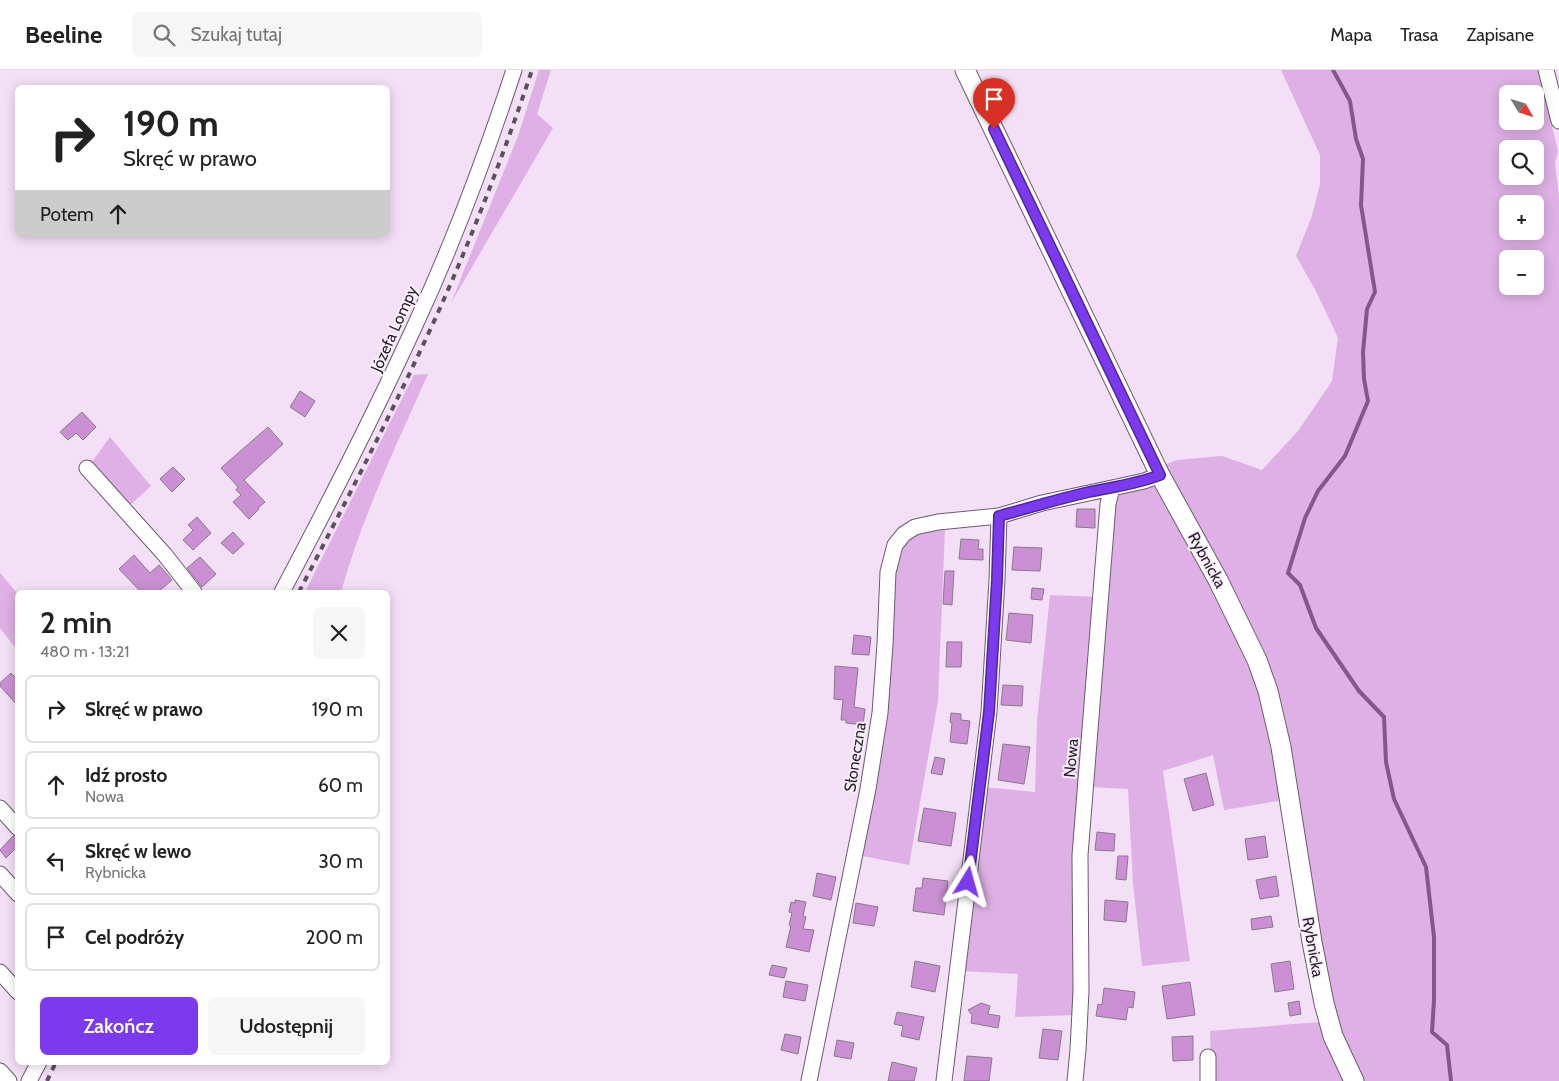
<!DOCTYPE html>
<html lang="pl">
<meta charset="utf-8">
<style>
:root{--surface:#fff;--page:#f6f6f6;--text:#222;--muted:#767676;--line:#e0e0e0;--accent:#7c3aed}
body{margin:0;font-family:Cabin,sans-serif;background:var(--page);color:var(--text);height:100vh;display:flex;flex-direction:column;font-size:19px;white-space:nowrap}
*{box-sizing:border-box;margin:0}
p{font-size:16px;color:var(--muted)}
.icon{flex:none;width:28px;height:28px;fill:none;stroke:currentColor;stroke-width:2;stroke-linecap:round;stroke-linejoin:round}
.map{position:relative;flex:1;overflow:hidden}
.drawer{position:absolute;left:15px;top:520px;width:375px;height:475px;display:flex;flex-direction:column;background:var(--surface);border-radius:8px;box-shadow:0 2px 12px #0003}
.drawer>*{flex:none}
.top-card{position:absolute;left:15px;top:15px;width:375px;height:152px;border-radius:8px;box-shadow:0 2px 12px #0003;background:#fff;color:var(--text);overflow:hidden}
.needle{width:32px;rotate:128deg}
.controls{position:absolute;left:1499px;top:15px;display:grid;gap:10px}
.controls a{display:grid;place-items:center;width:45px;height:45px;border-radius:8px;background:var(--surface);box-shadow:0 2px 12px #0003;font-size:25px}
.pin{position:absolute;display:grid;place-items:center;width:42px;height:42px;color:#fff;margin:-51px -21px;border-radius:50% 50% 50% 0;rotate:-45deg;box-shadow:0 0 5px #0007}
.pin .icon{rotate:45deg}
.me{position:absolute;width:55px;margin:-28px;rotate:8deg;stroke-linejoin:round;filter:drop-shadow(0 0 4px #0008)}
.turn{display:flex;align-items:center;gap:18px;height:105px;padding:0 25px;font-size:22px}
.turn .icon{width:65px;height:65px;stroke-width:2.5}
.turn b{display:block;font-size:35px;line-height:42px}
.then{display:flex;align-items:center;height:48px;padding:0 25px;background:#0003;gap:10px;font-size:19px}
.round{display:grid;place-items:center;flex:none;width:52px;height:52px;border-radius:8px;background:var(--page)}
.head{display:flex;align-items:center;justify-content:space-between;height:85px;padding:0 25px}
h1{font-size:30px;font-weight:600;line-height:38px}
.action{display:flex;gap:10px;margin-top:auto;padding:10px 25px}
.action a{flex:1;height:58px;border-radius:8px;background:var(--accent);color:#fff;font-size:20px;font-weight:600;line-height:58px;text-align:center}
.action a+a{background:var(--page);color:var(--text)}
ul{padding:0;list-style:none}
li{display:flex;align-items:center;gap:15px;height:68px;margin:0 10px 8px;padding:0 15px;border:2px solid var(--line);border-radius:8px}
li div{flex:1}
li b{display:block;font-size:19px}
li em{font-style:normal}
header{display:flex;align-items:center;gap:30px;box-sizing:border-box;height:70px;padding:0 25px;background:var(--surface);border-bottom:1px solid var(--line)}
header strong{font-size:24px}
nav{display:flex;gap:28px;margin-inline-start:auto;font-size:18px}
.search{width:350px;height:45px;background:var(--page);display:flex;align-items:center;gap:12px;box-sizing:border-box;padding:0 18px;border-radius:8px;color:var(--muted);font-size:19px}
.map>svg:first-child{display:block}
.green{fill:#deb0e5;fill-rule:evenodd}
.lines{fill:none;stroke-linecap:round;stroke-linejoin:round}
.stream{stroke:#835889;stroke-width:4}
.building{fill:#ca90d3;stroke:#8a788d}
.minor-casing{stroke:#6c5b6f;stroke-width:17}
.tertiary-casing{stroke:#6c5b6f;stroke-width:21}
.minor{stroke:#fff;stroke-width:15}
.tertiary{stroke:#fff;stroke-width:19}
.rail{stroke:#5c505d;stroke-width:4;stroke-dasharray:6 6;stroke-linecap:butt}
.route-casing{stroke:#51269a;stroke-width:12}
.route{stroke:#7c3aed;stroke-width:9}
.labels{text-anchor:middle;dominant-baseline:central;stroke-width:4;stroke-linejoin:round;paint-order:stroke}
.street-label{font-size:16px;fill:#271f28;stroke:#fbeffd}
</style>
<header>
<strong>Beeline</strong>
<div class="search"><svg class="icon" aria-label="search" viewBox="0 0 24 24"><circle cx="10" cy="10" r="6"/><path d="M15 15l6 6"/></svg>Szukaj tutaj</div>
<nav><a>Mapa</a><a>Trasa</a><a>Zapisane</a></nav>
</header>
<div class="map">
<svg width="1559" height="1011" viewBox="0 0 1559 1011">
<rect width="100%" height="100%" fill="#f3dff6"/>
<path class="green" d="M 539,0 L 551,0 L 537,44 L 553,58 L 451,233 L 518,66 Z
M 1281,0 L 1538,0 L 1539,4 L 1558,81 L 1555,92 L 1559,127 L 1559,1011 L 1362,1011 L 1332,954 L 1282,654 L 1164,395 L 1177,390 L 1222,386 L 1262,400 L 1298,361 L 1332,311 L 1338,268 L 1317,223 L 1296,186 L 1312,146 L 1320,114 L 1320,85 ZM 1508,24 L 1535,24 L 1535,51 L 1508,51 ZM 1508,79 L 1535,79 L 1535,106 L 1508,106 ZM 1508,134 L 1535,134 L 1535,161 L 1508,161 ZM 1508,189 L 1535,189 L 1535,216 L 1508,216 Z
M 428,304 C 396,376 362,447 341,522 L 305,522 L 414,305 Z
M 110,367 L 151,416 L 127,438 L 89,396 Z
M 1149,415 L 1160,419 L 1254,598 L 1284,730 L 1224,740 L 1213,685 L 1163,701 L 1190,891 L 1142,896 L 1133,813 L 1128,719 L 1092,717 L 1109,463 L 1118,425 L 1124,422 Z
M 945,458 L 938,631 L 909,795 L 857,785 L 890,543 L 897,483 L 908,467 L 926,460 Z
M 0,503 L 17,523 L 17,580 L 0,558 Z
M 1050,525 L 1096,527 L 1076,945 L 1015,947 L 1018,904 L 962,901 L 984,717 L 1035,722 L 1037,651 Z
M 1319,952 L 1346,1011 L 1212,1011 L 1210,961 Z"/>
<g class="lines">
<path class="stream" d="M 1333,0 L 1350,31 L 1356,69 L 1363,89 L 1361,135 L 1375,222 L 1367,239 L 1363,282 L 1364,309 L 1368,331 L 1345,386 L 1318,421 L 1305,448 L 1288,503 L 1300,515 L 1316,558 L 1359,621 L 1384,647 L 1386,692 L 1394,729 L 1426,797 L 1434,867 L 1434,930 L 1432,962 L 1447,975 L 1451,1011"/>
</g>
<path class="building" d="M 300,321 L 315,331 L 305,347 L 290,337 Z
M 82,342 L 96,357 L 83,370 L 76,363 L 68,370 L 60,362 Z
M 268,357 L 283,374 L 244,410 L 265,432 L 258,438 L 259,439 L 249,449 L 233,432 L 241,425 L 236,420 L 238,417 L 221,398 Z
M 173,397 L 185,409 L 172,422 L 160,409 Z
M 1077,439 L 1095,439 L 1095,458 L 1076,457 Z
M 197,447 L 211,463 L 193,480 L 183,470 L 193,460 L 188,455 Z
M 233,462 L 244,474 L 233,484 L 221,473 Z
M 961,469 L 979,470 L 978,479 L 983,479 L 983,490 L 959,489 Z
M 1014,477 L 1042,478 L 1040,501 L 1012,500 Z
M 134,485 L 150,503 L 159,495 L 172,510 L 158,522 L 141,522 L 119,499 Z
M 200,487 L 216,504 L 202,517 L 187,498 Z
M 945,501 L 954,501 L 952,535 L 943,534 Z
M 1032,518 L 1044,519 L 1042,530 L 1031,529 Z
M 1009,543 L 1033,545 L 1031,573 L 1006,570 Z
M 854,565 L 871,567 L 869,585 L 852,584 Z
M 947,572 L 962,572 L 961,597 L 946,597 Z
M 835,596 L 858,598 L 854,637 L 865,639 L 863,655 L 846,653 L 846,650 L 841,650 L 843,630 L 834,629 Z
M 11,603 L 18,610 L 18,636 L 0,616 L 0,613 Z
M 1003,615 L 1023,616 L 1022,636 L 1001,635 Z
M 951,643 L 961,644 L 961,650 L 970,651 L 967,674 L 950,672 L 952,653 L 950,652 Z
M 1003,674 L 1030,677 L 1024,714 L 998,710 Z
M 935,687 L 945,689 L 942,705 L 931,703 Z
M 1206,703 L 1214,735 L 1193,741 L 1184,709 Z
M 924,738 L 956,743 L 951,776 L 918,771 Z
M 1097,762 L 1115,764 L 1114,781 L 1095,780 Z
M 13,766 L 18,767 L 18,776 L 6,788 L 0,780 Z
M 1265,766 L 1268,787 L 1248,790 L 1245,769 Z
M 1118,786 L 1128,786 L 1126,810 L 1116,809 Z
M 817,803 L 836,807 L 831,830 L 813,826 Z
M 1276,806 L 1279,826 L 1260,829 L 1256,810 Z
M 923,808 L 948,811 L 944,845 L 913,841 L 916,818 L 922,818 Z
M 795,830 L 806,832 L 803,846 L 806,847 L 803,859 L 814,860 L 809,882 L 786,877 L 791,856 L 789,855 L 792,843 L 789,842 L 791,832 L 795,833 Z
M 1105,830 L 1128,832 L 1126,852 L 1104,850 Z
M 856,833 L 878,837 L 874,856 L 853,853 Z
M 1271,846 L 1273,857 L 1252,860 L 1251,849 Z
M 915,891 L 940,896 L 935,922 L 911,917 Z
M 1290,891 L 1294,919 L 1275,922 L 1271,894 Z
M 772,895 L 787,898 L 784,908 L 769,905 Z
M 786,911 L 808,915 L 805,931 L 783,927 Z
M 1190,912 L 1195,945 L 1167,949 L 1162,916 Z
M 1104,918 L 1135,922 L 1133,938 L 1128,937 L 1126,950 L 1096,946 L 1098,934 L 1102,935 Z
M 1299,931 L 1301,944 L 1290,946 L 1288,933 Z
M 981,933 L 990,936 L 988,944 L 1000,946 L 998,958 L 971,953 L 972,945 L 968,940 Z
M 897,942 L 924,947 L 919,970 L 901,966 L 903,956 L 894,954 Z
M 1043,959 L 1062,961 L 1058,990 L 1039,988 Z
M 785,964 L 801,967 L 798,984 L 781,980 Z
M 1193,966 L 1193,990 L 1173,991 L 1172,967 Z
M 837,970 L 854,973 L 851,989 L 834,986 Z
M 967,986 L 992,988 L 989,1011 L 964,1011 Z
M 892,992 L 917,998 L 914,1011 L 888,1011 Z"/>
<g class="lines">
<defs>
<path id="minor" d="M 1546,0 L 1559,51
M 87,398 L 165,485 L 194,522
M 282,522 C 329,433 375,343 417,251 C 455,169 486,85 514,0
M 0,738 L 18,758
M 0,804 L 18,824
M 0,902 L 18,922
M 0,1001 L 9,1011
M 29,1011 L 39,992
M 809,1011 L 868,719 L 880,643 L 885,574 L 888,502 L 895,475 L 904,464 L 915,457 L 938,452 L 999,446
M 944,1011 L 989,642 L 997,510 L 999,446 L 1042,433 L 1112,418
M 1075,1011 L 1078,980 L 1081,921 L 1080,785 L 1108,434 L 1112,418 L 1144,411 L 1160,405
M 1208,1011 L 1208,987"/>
<path id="tertiary" d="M 965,0 L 1160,405 L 1218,510 L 1257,590 L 1268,621 L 1281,677 L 1312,872 L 1324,933 L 1333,966 L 1354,1011"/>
</defs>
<use href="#minor" class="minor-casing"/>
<use href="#tertiary" class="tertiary-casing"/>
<use href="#minor" class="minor"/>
<use href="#tertiary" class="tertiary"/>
<path class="rail" d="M 299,522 C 346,431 393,341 436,247 C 472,167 504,84 532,0
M 47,1011 L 56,992"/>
</g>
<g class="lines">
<defs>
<path id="route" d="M 968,812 L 989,642 L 997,510 L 999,446 C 1029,438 1058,429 1089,422 C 1113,417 1137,414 1160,405 L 994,59"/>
</defs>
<use href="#route" class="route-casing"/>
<use href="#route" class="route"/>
</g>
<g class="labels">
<g class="street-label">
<text transform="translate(394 259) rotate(-66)">Józefa Lompy</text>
<text transform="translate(1207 490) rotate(61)">Rybnicka</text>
<text transform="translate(855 687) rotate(-81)">Słoneczna</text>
<text transform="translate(1071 688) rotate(-85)">Nowa</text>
<text transform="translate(1313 877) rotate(80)">Rybnicka</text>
</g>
</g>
</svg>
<div class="controls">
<a><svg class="needle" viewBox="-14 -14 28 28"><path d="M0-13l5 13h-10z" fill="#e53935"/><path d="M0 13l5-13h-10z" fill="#767676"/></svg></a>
<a><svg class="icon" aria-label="search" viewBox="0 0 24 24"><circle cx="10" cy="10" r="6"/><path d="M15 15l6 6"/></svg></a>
<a>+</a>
<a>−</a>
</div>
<div class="pin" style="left:994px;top:59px;background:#d93025"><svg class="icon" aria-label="arrive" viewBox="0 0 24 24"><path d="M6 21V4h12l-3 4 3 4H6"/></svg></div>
<svg class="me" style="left:968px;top:812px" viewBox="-20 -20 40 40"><path d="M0-17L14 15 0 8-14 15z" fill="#7c3aed" stroke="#fff" stroke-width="4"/></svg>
<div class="top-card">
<div class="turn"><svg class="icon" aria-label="right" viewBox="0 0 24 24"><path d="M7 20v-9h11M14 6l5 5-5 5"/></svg><div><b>190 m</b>Skręć w prawo</div></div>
<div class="then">Potem<svg class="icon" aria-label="ahead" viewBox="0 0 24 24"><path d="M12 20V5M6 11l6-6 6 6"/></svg></div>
</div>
<section class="drawer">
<div class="head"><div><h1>2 min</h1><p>480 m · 13:21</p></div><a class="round"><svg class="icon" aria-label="close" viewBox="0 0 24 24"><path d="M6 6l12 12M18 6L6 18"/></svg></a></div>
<ul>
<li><svg class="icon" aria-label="right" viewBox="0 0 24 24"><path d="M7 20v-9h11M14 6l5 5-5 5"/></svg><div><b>Skręć w prawo</b></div><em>190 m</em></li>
<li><svg class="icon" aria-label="ahead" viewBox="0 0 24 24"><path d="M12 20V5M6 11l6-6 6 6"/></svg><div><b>Idź prosto</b><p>Nowa</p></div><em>60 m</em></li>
<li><svg class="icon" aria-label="left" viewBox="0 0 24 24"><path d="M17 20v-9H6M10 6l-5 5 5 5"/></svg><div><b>Skręć w lewo</b><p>Rybnicka</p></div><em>30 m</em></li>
<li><svg class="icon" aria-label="arrive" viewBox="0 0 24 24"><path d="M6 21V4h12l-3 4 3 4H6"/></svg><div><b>Cel podróży</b></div><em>200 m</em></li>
</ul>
<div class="action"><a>Zakończ</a><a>Udostępnij</a></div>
</section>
</div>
